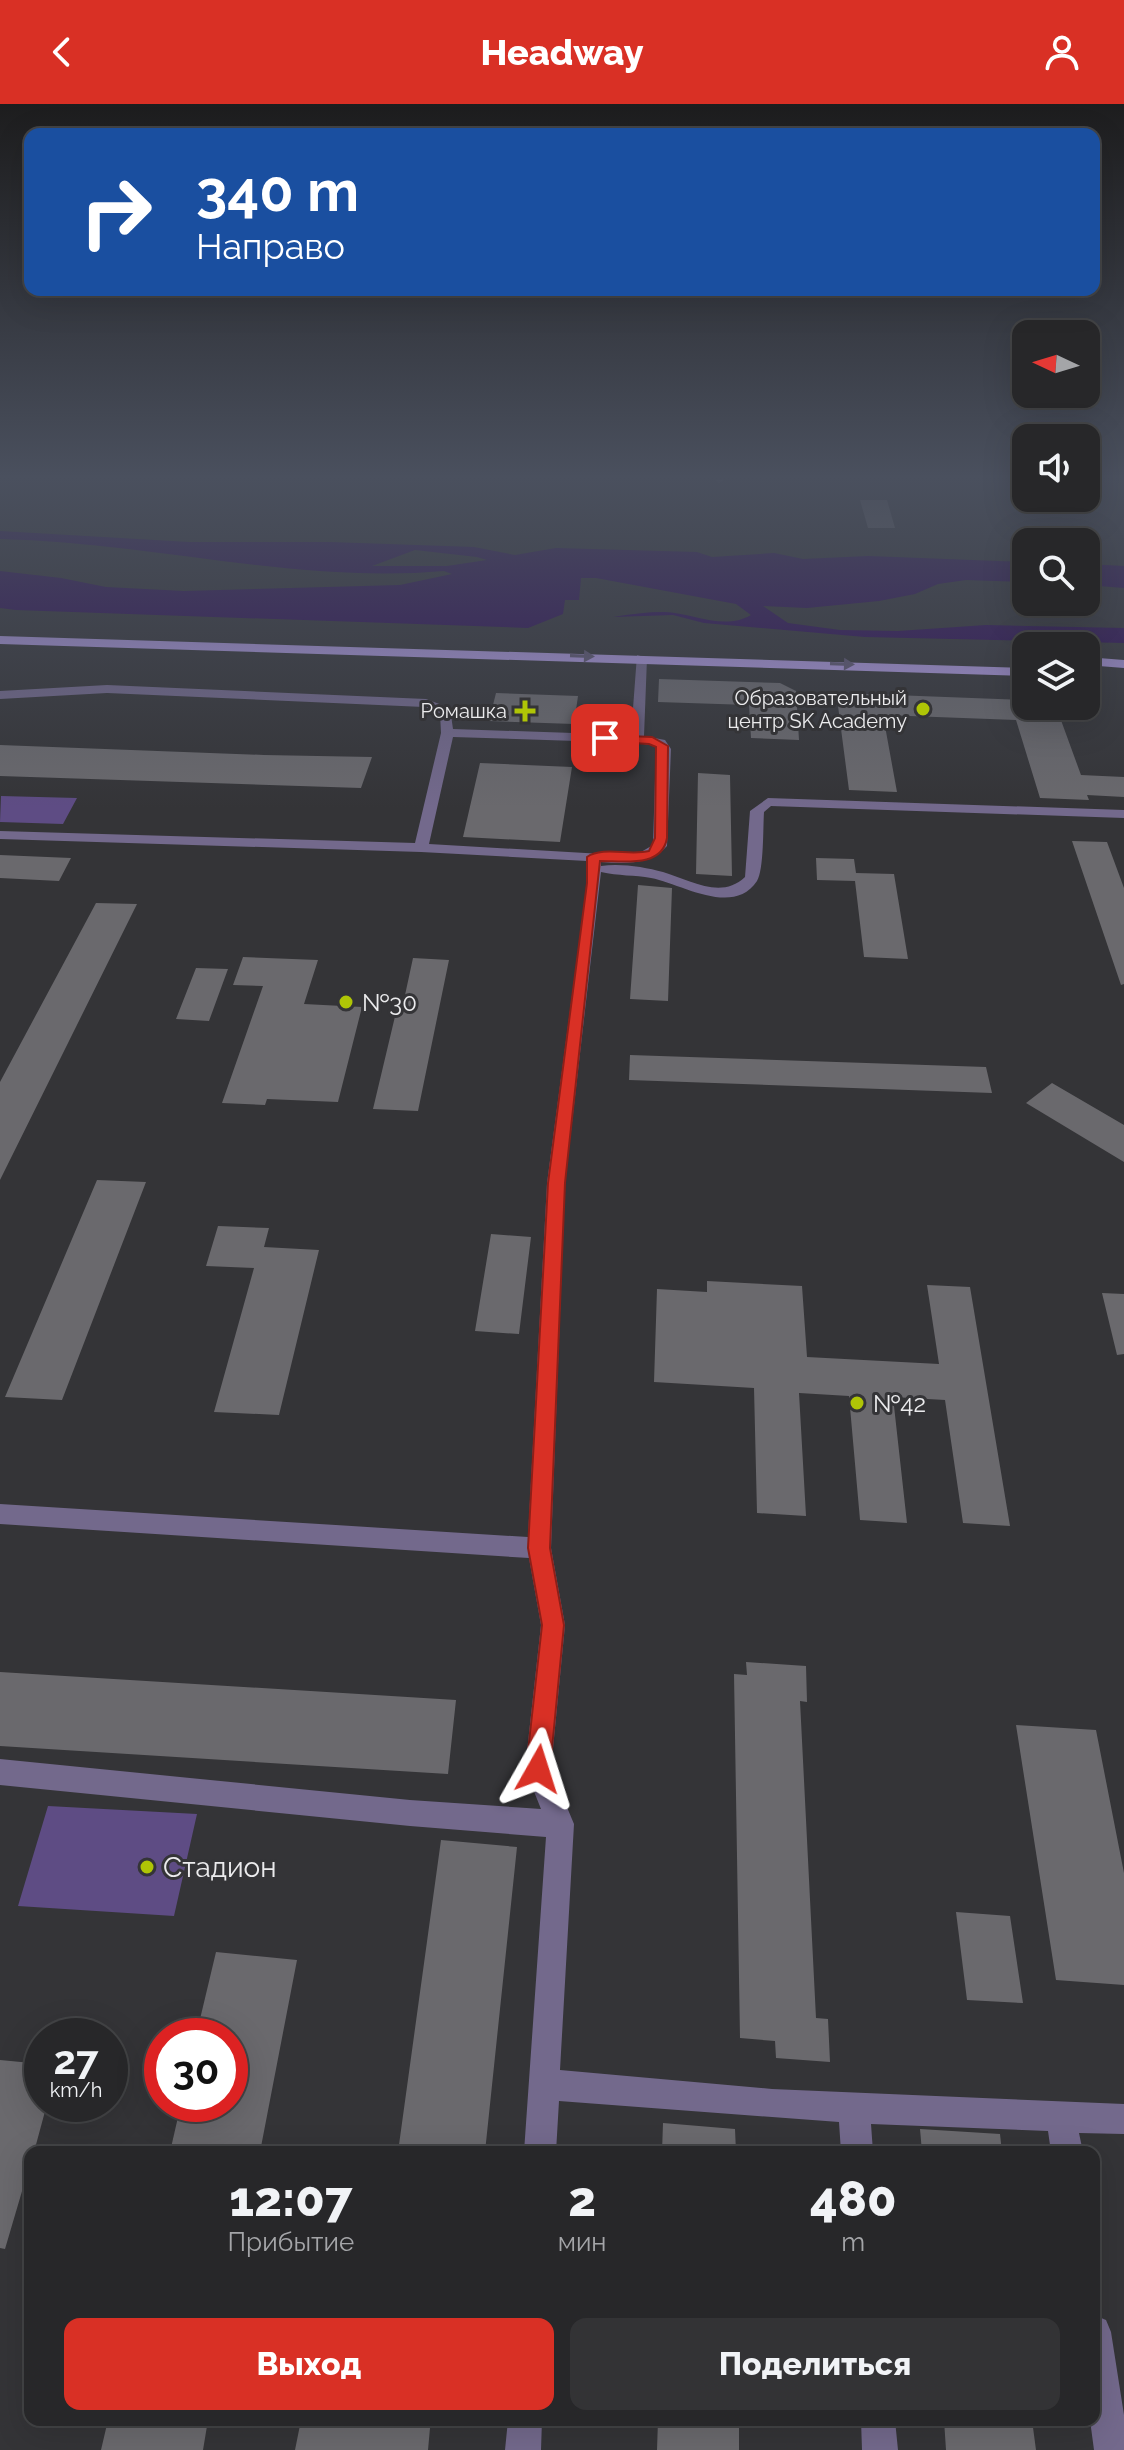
<!DOCTYPE html>
<html lang="ru">
<meta charset="utf-8">
<style>
:root{--surface:#272729;--page:#333335;--text:#f1f3f6;--muted:#a4a5a8;--line:#434446;--accent:#d93025}
body{margin:0;font-family:Raleway,sans-serif;background:var(--page);color:var(--text);height:100vh;display:flex;flex-direction:column;font-size:30px;white-space:nowrap}
*{box-sizing:border-box;margin:0}
p{font-size:26px;color:var(--muted)}
.icon{flex:none;width:44px;height:44px;fill:none;stroke:currentColor;stroke-width:2;stroke-linecap:round;stroke-linejoin:round}
.map{position:relative;flex:1;overflow:hidden}
.panel{position:absolute;left:24px;top:2042px;width:1076px;height:280px;display:flex;flex-direction:column;background:var(--surface);border-radius:16px;box-shadow:0 8px 32px #0002,0 0 0 2px var(--line)}
.panel>*{flex:none}
.top-card{position:absolute;left:24px;top:24px;width:1076px;height:168px;border-radius:16px;box-shadow:0 8px 32px #0002,0 0 0 2px var(--line);background:#1a4fa0;color:#fff;overflow:hidden}
.needle{width:52px;rotate:274deg}
.tools{position:absolute;left:1012px;top:216px;display:grid;gap:16px}
.tools a{display:grid;place-items:center;width:88px;height:88px;border-radius:16px;background:var(--surface);box-shadow:0 8px 32px #0002,0 0 0 2px var(--line);font-size:40px}
.speed{position:absolute;left:24px;top:1914px;display:flex;gap:16px;font-size:40px;font-weight:700;text-align:center}
.speed>*{display:grid;place-content:center;width:104px;height:104px;border-radius:50%;background:var(--surface);box-shadow:0 8px 32px #0002,0 0 0 2px var(--line);line-height:1}
.speed small{font-size:20px;font-weight:400}
.speed .limit{border:12px solid #d22;background:#fff;color:#111}
.pin{position:absolute;display:grid;place-items:center;width:68px;height:68px;color:#fff;margin:-34px;border-radius:16px;box-shadow:0 4px 12px #0006}
.me{position:absolute;width:88px;margin:-44px;rotate:6deg;stroke-linejoin:round;filter:drop-shadow(0 0 6px #0008)}
.turn{display:flex;align-items:center;gap:28px;height:168px;padding:0 40px;font-size:36px}
.turn .icon{width:104px;height:104px;stroke-width:2.5}
.turn b{display:block;font-size:56px;line-height:68px}
.eta{display:flex;justify-content:space-evenly;align-items:center;height:136px;text-align:center}
.eta b{font-size:48px;font-weight:800;line-height:56px}
.cta{display:flex;gap:16px;margin-top:auto;padding:16px 40px}
.cta a{flex:1;height:92px;border-radius:16px;background:var(--accent);color:#fff;font-size:32px;font-weight:800;line-height:92px;text-align:center}
.cta a+a{background:var(--page);color:var(--text)}
header{display:flex;justify-content:space-between;align-items:center;height:104px;padding:0 40px;background:var(--accent);color:#fff;font-size:36px;font-weight:800}
.map>svg:first-child{display:block}
.green{fill:#5e4c84}
.water{fill:#2e0c57;fill-rule:evenodd}
.building{fill:#6a696d}
.lines{fill:none;stroke-linecap:round;stroke-linejoin:round}
.minor{fill:#73698c;fill-rule:evenodd}
.major{fill:#b29ce4;fill-rule:evenodd}
.oneway{fill:#605874}
.route{fill:#d93025;stroke:#8d1f18;stroke-width:2}
.poi-dot{fill:#afc506;stroke:#343437;stroke-width:3}
.labels{text-anchor:middle;dominant-baseline:central;stroke-width:6;stroke-linejoin:round;paint-order:stroke}
.far-poi-label{font-size:20px;fill:#ebebed;stroke:#343437;text-anchor:end}
.poi-label{font-size:24px;fill:#ebebed;stroke:#343437;text-anchor:start}
.near-poi-label{font-size:28px;fill:#ebebed;stroke:#343437;text-anchor:start}
</style>
<header><svg class="icon" aria-label="back" viewBox="0 0 24 24"><path d="M15 5l-7 7 7 7"/></svg>Headway<svg class="icon" aria-label="person" viewBox="0 0 24 24"><circle cx="12" cy="8" r="4"/><path d="M4 21q1-7 8-7t8 7"/></svg></header>
<div class="map">
<svg width="1124" height="2346" viewBox="0 0 1124 2346">
<rect width="100%" height="100%" fill="#343437"/>
<path class="green" d="M 1,692 L 77,694 L 63,720 L 0,718 Z
M 48,1702 L 197,1710 L 174,1812 L 18,1802 Z"/>
<path class="water" d="M 0,427 L 189,438 L 330,438 L 474,443 L 515,451 L 556,444 L 697,448 L 712,453 L 774,449 L 803,455 L 868,452 L 1026,458 L 1026,478 L 966,476 L 938,480 L 915,490 L 879,497 L 807,504 L 763,502 L 788,519 L 840,526 L 898,527 L 986,521 L 1124,524 L 1124,539 L 865,533 L 704,519 L 673,511 L 613,513 C 630,510 647,508 664,508 C 693,509 724,527 751,511 L 736,500 L 596,474 L 581,474 L 579,496 L 565,496 L 563,510 L 528,524 L 16,506 L 0,504 L 0,467 L 61,474 L 106,483 L 184,487 L 400,481 L 452,470 L 444,467 C 297,480 149,438 0,435 ZM 415,446 L 477,453 L 487,456 L 447,462 L 372,462 Z
M 1086,460 L 1124,462 L 1124,484 L 1086,481 Z"/>
<path class="building" d="M 860,396 L 887,396 L 895,424 L 868,424 Z
M 659,575 L 780,579 L 796,587 L 799,636 L 751,634 L 749,601 L 658,598 Z
M 496,589 L 578,592 L 574,620 L 489,617 Z
M 867,590 L 1026,596 L 1026,602 L 1043,602 L 1058,608 L 1081,671 L 1124,673 L 1124,693 L 1087,691 L 1089,696 L 1040,694 L 1016,616 L 883,611 L 897,688 L 849,686 L 838,602 Z
M 0,641 L 264,651 L 372,653 L 361,684 L 0,672 Z
M 480,659 L 572,663 L 560,738 L 463,733 Z
M 698,669 L 730,671 L 732,772 L 696,770 Z
M 1072,737 L 1107,738 L 1124,784 L 1124,880 L 1121,881 Z
M 0,751 L 71,754 L 59,777 L 0,774 Z
M 816,754 L 854,755 L 856,769 L 894,770 L 908,855 L 864,853 L 855,777 L 817,776 Z
M 638,781 L 672,784 L 668,897 L 630,895 Z
M 96,799 L 137,800 L 0,1076 L 0,978 Z
M 243,853 L 318,856 L 304,900 L 362,903 L 338,998 L 267,995 L 265,1001 L 222,999 L 263,882 L 233,881 Z
M 413,854 L 449,856 L 418,1007 L 373,1005 L 397,904 L 402,905 Z
M 196,864 L 228,865 L 209,917 L 176,915 Z
M 630,951 L 986,963 L 992,989 L 629,976 Z
M 1052,979 L 1124,1021 L 1124,1058 L 1026,999 Z
M 97,1076 L 146,1078 L 62,1296 L 5,1293 Z
M 218,1122 L 269,1124 L 264,1143 L 319,1146 L 279,1311 L 214,1308 L 254,1164 L 206,1162 Z
M 491,1130 L 531,1133 L 519,1230 L 475,1227 Z
M 707,1177 L 802,1182 L 807,1253 L 939,1260 L 927,1181 L 970,1183 L 1010,1422 L 963,1419 L 945,1296 L 893,1293 L 907,1419 L 860,1416 L 849,1292 L 799,1289 L 806,1412 L 757,1409 L 754,1284 L 654,1278 L 657,1185 L 707,1188 Z
M 1102,1189 L 1124,1190 L 1124,1250 L 1117,1251 Z
M 746,1558 L 806,1562 L 807,1598 L 800,1597 L 816,1914 L 828,1915 L 830,1958 L 776,1954 L 775,1937 L 740,1934 L 734,1570 L 747,1571 Z
M 0,1568 L 456,1596 L 448,1670 L 0,1642 Z
M 1016,1621 L 1096,1626 L 1124,1769 L 1124,1881 L 1056,1876 Z
M 441,1736 L 517,1743 L 485,2048 L 398,2048 Z
M 956,1808 L 1010,1812 L 1023,1899 L 967,1896 Z
M 216,1848 L 297,1856 L 260,2048 L 170,2048 L 181,2000 L 230,2000 L 230,1932 L 196,1932 Z
M 0,1956 L 42,1960 L 42,2000 L 47,2000 L 34,2048 L 30,2048 L 30,2060 L 5,2145 L 0,2144 Z
M 663,2019 L 735,2025 L 736,2048 L 662,2048 Z
M 920,2025 L 1000,2030 L 1002,2048 L 922,2048 Z
M 108,2316 L 208,2316 L 203,2346 L 101,2346 Z
M 301,2316 L 379,2316 L 430,2324 L 428,2346 L 295,2346 Z
M 658,2316 L 739,2316 L 739,2346 L 657,2346 Z
M 944,2316 L 1032,2316 L 1036,2346 L 946,2346 Z"/>
<g class="lines">
<path class="minor" d="M 714,375 L 724,375 L 724,376 L 719,379 Z
M 637,551 L 647,554 L 644,632 L 665,636 L 671,645 L 667,742 C 650,761 625,760 601,758 L 601,762 C 620,759 645,763 663,768 C 690,776 721,796 745,773 L 750,707 L 768,694 L 1124,706 L 1124,714 L 771,702 L 764,708 C 763,723 764,766 757,777 C 733,813 682,780 651,774 C 635,771 618,772 601,768 L 565,1079 L 551,1444 L 565,1521 L 551,1665 L 574,1720 L 560,1966 L 772,1985 L 1124,2000 L 1124,2030 L 1079,2029 L 1083,2048 L 1051,2048 L 1048,2027 L 871,2020 L 873,2048 L 841,2048 L 839,2018 L 559,1997 L 556,2048 L 524,2048 L 546,1733 L 410,1722 L 0,1681 L 0,1655 L 410,1696 L 541,1705 L 525,1665 L 541,1521 L 529,1454 L 0,1420 L 0,1400 L 528,1433 L 547,1079 L 587,779 L 587,757 L 421,748 L 0,735 L 0,727 L 415,739 L 441,629 L 440,609 L 424,603 L 107,589 L 0,595 L 0,587 L 107,581 L 426,595 L 450,604 L 453,625 L 631,631 ZM 453,633 L 637,639 L 656,642 L 653,741 L 641,748 L 620,751 L 429,740 Z
M 1094,2211 L 1106,2216 L 1111,2228 L 1124,2311 L 1124,2346 L 1094,2346 L 1090,2316 L 1094,2316 Z
M 508,2316 L 542,2316 L 541,2346 L 505,2346 Z
M 861,2316 L 895,2316 L 898,2346 L 862,2346 Z"/>
<path class="major" d="M 0,532 L 1026,564 L 1026,572 L 0,540 Z
M 1086,553 L 1124,556 L 1124,564 L 1086,561 Z"/>
</g>
<defs><path id="oneway-solid" d="M-6-.8H1V-3.2L6.5 0L1 3.2V.8H-6Z" transform="scale(2)"/></defs>
<g class="oneway">
<use href="#oneway-solid" transform="translate(582 552) rotate(2)"/>
<use href="#oneway-solid" transform="translate(842 560) rotate(2)"/>
</g>
<linearGradient id="sky" x2="0" y2="1"><stop stop-color="#1d1d1e"/><stop offset="0.53" stop-color="#4a505e"/><stop offset="1" stop-color="#4a505e" stop-opacity="0"/></linearGradient>
<rect width="1124" height="704" fill="url(#sky)"/>
<path class="route" d="M 605,631 L 652,633 L 668,642 L 667,734 C 662,764 624,757 600,757 L 565,1079 L 550,1444 L 564,1521 L 550,1665 L 546,1673 L 538,1677 L 530,1673 L 526,1665 L 542,1521 L 528,1444 L 548,1079 L 587,779 L 587,753 C 603,742 630,752 649,747 L 655,734 L 656,643 L 649,640 L 601,637 L 601,632 Z"/>
<g class="poi-dot">
<circle cx="923" cy="605" r="8"/>
<path d="M521 595h8v8h8v8h-8v8h-8v-8h-8v-8h8z"/>
<circle cx="346" cy="898" r="8"/>
<circle cx="857" cy="1299" r="8"/>
<circle cx="147" cy="1763" r="8"/>
</g>
<g class="labels">
<g class="far-poi-label">
<text x="907" y="594">Образовательный<tspan x="907" dy="23">центр SK Academy</tspan></text>
<text x="507" y="607">Ромашка</text>
</g>
<g class="poi-label">
<text x="362" y="898">№30</text>
<text x="873" y="1299">№42</text>
</g>
<g class="near-poi-label">
<text x="163" y="1763">Стадион</text>
</g>
</g>
</svg>
<div class="tools">
<a><svg class="needle" viewBox="-14 -14 28 28"><path d="M0-13l5 13h-10z" fill="#e53935"/><path d="M0 13l5-13h-10z" fill="#a4a5a8"/></svg></a>
<a><svg class="icon" aria-label="sound" viewBox="0 0 24 24"><path d="M4 9h4l5-4v14l-5-4H4zM17 9q2 3 0 6"/></svg></a>
<a><svg class="icon" aria-label="search" viewBox="0 0 24 24"><circle cx="10" cy="10" r="6"/><path d="M15 15l6 6"/></svg></a>
<a><svg class="icon" aria-label="layers" viewBox="0 0 24 24"><path d="M12 4l9 5-9 5-9-5zM3 14l9 5 9-5"/></svg></a>
</div>
<div class="speed"><div>27<small>km/h</small></div><div class="limit">30</div></div>
<div class="pin" style="left:605px;top:634px;background:#d93025"><svg class="icon" aria-label="arrive" viewBox="0 0 24 24"><path d="M6 21V4h12l-3 4 3 4H6"/></svg></div>
<svg class="me" style="left:538px;top:1665px" viewBox="-20 -20 40 40"><path d="M0-17L14 15 0 8-14 15z" fill="#d93025" stroke="#fff" stroke-width="4"/></svg>
<div class="top-card">
<div class="turn"><svg class="icon" aria-label="right" viewBox="0 0 24 24"><path d="M7 20v-9h11M14 6l5 5-5 5"/></svg><div><b>340 m</b>Направо</div></div>
</div>
<section class="panel">
<div class="eta">
<div><b>12:07</b><p>Прибытие</p></div>
<div><b>2</b><p>мин</p></div>
<div><b>480</b><p>m</p></div>
</div>
<div class="cta"><a>Выход</a><a>Поделиться</a></div>
</section>
</div>
